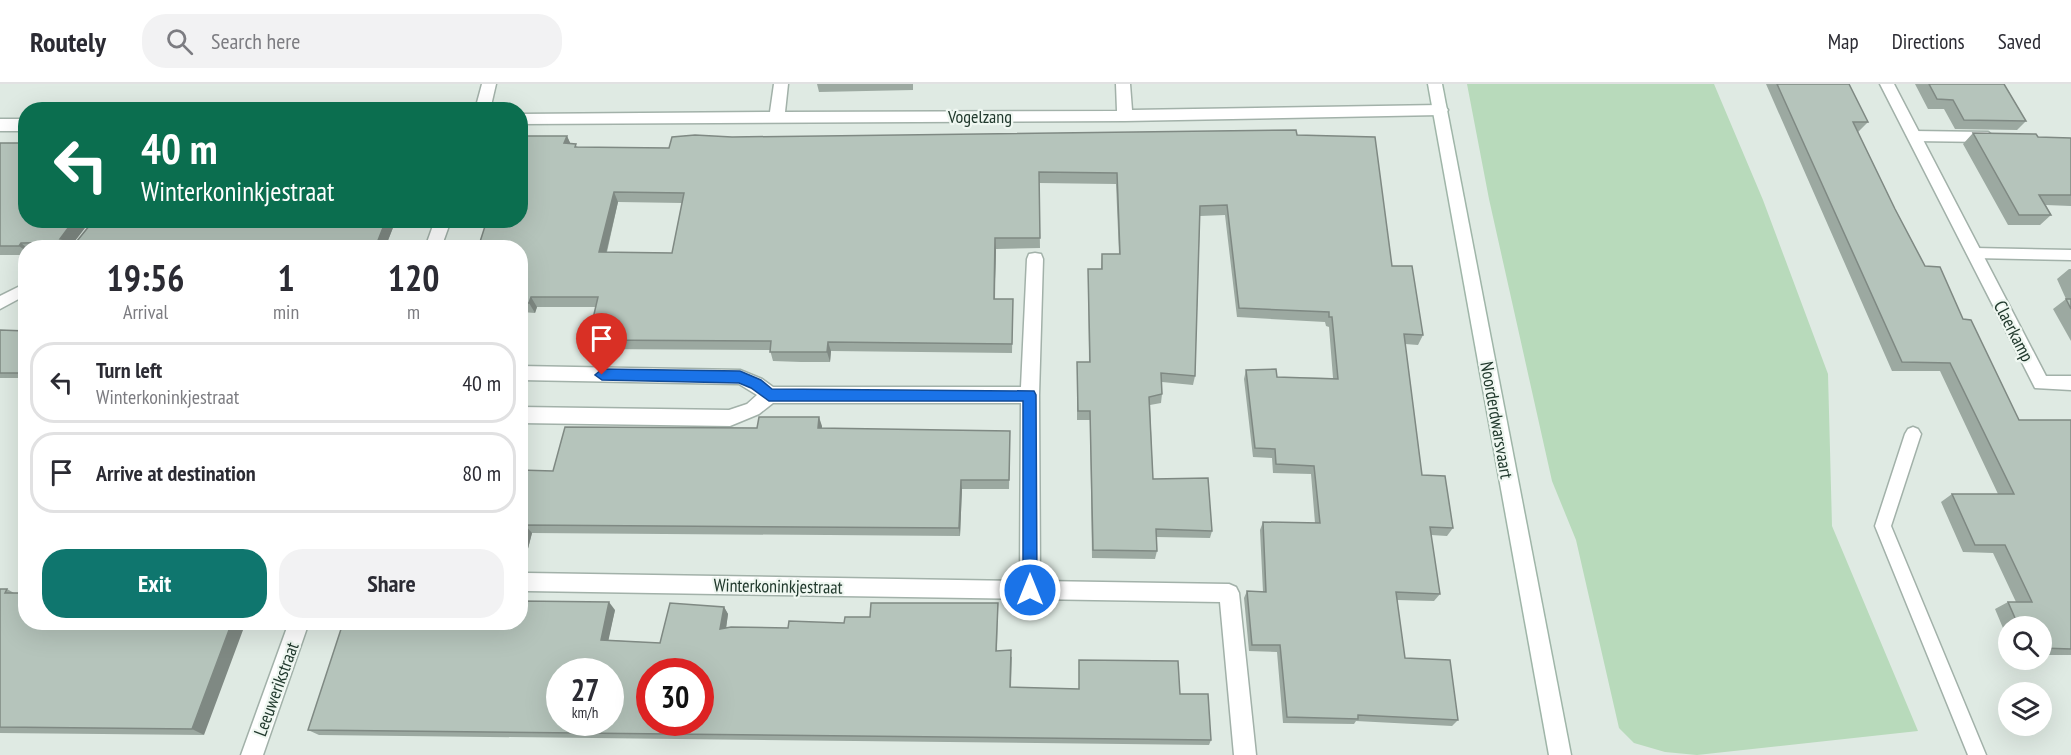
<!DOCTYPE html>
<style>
:root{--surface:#fff;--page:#f2f2f3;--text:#2b2b33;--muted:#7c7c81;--line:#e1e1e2;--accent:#0f766e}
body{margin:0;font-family:"PT Sans Narrow",sans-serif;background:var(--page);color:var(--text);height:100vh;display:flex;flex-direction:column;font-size:22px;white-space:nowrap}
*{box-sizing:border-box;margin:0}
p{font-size:20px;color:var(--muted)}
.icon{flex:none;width:33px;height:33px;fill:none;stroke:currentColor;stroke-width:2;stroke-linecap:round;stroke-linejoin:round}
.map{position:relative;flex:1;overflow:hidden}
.details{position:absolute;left:18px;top:156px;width:510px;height:390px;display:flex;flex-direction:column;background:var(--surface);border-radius:24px;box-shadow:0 6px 24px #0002}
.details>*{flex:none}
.guide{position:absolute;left:18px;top:18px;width:510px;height:126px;border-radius:24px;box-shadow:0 6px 24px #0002;background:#0b6e4f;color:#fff;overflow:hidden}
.buttons{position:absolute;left:1998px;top:532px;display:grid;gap:12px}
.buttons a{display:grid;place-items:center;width:54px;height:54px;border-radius:50%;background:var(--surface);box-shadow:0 6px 24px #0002;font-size:30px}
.speed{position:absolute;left:546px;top:574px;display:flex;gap:12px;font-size:30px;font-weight:700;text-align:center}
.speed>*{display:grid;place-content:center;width:78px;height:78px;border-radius:50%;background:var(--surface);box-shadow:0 6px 24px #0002;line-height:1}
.speed small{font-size:15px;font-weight:400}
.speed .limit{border:9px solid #d22;background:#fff;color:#111}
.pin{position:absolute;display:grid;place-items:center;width:51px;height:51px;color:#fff;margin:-62px -26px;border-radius:50% 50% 50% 0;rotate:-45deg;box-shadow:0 0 6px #0007}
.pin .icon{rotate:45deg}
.me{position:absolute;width:66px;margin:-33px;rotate:0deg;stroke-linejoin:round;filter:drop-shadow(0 0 4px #0008)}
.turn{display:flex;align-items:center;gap:21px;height:126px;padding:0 24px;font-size:27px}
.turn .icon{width:78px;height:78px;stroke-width:2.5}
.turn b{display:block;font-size:42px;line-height:51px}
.eta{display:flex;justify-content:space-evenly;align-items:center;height:102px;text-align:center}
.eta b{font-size:36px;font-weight:600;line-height:42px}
.primary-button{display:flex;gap:12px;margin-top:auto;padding:12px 24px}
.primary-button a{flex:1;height:69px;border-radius:24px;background:var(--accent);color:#fff;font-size:24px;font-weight:600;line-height:69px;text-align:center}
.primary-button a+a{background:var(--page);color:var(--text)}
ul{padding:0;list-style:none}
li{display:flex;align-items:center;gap:18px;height:81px;margin:0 12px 9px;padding:0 12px;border:3px solid var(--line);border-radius:24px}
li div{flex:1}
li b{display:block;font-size:22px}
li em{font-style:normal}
header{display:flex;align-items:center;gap:36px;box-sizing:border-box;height:84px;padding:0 30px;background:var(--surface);border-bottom:2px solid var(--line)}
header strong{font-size:28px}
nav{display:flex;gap:33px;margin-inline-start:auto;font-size:21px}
.search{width:420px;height:54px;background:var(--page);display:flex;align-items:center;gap:15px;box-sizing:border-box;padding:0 21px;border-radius:24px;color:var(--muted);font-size:22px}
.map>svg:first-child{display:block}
.green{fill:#b8dabb}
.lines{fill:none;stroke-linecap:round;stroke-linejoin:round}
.lane-casing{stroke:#a2b1a9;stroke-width:3}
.street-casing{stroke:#a2b1a9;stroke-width:3}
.secondary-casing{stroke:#9fb5a8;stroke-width:3}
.lane{fill:#fff;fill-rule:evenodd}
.street{fill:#fff;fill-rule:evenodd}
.secondary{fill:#fff;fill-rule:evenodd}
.wall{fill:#9ca9a1;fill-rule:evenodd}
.shaded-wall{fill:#7f8983}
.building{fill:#b5c4bb;stroke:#7f8983;stroke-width:1.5;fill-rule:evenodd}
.route{fill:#1a73e8;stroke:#114b97;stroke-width:1.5}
.labels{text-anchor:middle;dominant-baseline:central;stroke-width:4.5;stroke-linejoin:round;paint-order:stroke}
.street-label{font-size:18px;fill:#21392d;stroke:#eff7f1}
</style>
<header>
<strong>Routely</strong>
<div class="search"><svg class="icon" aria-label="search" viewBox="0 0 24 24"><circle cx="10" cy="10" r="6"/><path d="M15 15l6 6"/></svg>Search here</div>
<nav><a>Map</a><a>Directions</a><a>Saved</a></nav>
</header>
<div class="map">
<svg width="2071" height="671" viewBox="0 0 2071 671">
<rect width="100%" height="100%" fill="#dfeae3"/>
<path class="green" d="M 1467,0 L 1714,0 L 1763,116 L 1828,290 L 1832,442 L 1918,647 L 1697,671 L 1665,668 L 1634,659 L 1619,644 L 1576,456 L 1552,397 L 1489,115 Z"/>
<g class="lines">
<defs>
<path id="lane" d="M 1913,47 L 1988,48 L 1994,53 L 1988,58 L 1913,57 L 1907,52 Z
M 1974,164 L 2071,166 L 2071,176 L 1974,174 L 1967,169 Z
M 26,199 L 26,211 L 0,225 L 0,212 Z
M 1913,343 L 1918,345 L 1921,350 L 1891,442 L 1986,671 L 1968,671 L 1875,442 L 1905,350 L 1908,345 Z"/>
<path id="street" d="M 482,0 L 496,0 L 490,26 L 475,26 Z
M 774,0 L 788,0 L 785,28 L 1117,27 L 1116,0 L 1130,0 L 1132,26 L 1440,21 L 1445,22 L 1448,26 L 1445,30 L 1440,31 L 1125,37 L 520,40 L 520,30 L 770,28 Z
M 1880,0 L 1894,0 L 2046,292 L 2071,292 L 2071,306 L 2035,304 Z
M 0,35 L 26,35 L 26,47 L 0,47 Z
M 435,136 L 451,136 L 441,164 L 425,164 Z
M 1035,169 L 1041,170 L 1043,175 L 1039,311 L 1040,497 L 1229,500 L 1236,503 L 1239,509 L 1256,671 L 1234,671 L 1220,518 L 527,507 L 520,505 L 520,491 L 527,489 L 1020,497 L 1021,319 L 773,319 L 759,330 L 730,342 L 520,339 L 520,323 L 729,326 L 747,320 L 757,311 L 739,300 L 520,296 L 520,282 L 740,286 L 762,295 L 773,303 L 1021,303 L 1027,175 L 1029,170 Z
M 289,538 L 309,538 L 263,671 L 241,671 Z"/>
<path id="secondary" d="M 1428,0 L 1442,0 L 1571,671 L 1549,671 Z"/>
</defs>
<use href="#lane" class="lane-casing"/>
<use href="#street" class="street-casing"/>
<use href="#secondary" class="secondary-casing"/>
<use href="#lane" class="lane"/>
<use href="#street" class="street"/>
<use href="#secondary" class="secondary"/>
</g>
<path class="wall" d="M 817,0 L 913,0 L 913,6 L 819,8 Z
M 1766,0 L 1849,0 L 1868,38 L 1858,48 L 1895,125 L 1925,182 L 1963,235 L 2019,336 L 2071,336 L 2071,571 L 2042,571 L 2042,543 L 2008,543 L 2008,556 L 1995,525 L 2008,518 L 2016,518 L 1993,469 L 1963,468 L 1941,418 L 1952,410 L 1998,410 L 1940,287 L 1892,287 Z
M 1915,0 L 2004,0 L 2026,37 L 2017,46 L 1955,45 L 1944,25 L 1928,25 Z
M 1973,49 L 2038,53 L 2071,54 L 2071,122 L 2046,121 L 2051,131 L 2040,141 L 2008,141 L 1963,60 Z
M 1297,51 L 1392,182 L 1423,251 L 1418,261 L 1405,260 L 1422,391 L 1453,444 L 1447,452 L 1431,451 L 1440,510 L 1434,517 L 1397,516 L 1405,574 L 1458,636 L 1452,642 L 1356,637 L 1354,640 L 1283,639 L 1277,568 L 1249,567 L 1244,514 L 1247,507 L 1263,508 L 1260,446 L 1263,438 L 1315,439 L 1311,390 L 1273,389 L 1272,374 L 1253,373 L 1244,295 L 1246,286 L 1277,293 L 1333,294 L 1329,243 L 1326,242 L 1325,238 L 1237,233 L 1225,131 L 1200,132 L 1195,292 L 1193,301 L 1162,298 L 1162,310 L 1161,319 L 1150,321 L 1153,395 L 1212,447 L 1210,454 L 1156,453 L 1157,467 L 1155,475 L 1092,474 L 1090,336 L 1077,336 L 1077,278 L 1089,278 L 1088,185 L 1101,185 L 1102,170 L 1119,170 L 1116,100 L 1039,99 L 1040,164 L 996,165 L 995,215 L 1013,215 L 1012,269 L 831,267 L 830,278 L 801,278 L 773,277 L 770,266 L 593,265 L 588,256 L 596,223 L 537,223 L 535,229 L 522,228 L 520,235 L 520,164 L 567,52 L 570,59 L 578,63 L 669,64 L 732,53 ZM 618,118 L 682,119 L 672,169 L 607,168 Z
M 0,59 L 91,136 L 75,157 L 77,157 L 94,136 L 396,136 L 385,164 L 26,164 L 26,171 L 0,171 Z
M 2069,185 L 2071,185 L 2071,257 L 2053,225 L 2066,215 L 2057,195 Z
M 0,246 L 26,247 L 26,294 L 0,294 Z
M 822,342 L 822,344 L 1010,356 L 1009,405 L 962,405 L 960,452 L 532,449 L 522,488 L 520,489 L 520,386 L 553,387 L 757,344 Z
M 0,505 L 7,505 L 14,509 L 204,651 L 0,649 Z
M 998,519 L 997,567 L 1012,573 L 1011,603 L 1079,605 L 1079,576 L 1180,610 L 1211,656 L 1209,661 L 319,651 L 308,646 L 615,526 L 608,556 L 660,559 L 724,523 L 728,530 L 726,544 L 788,544 L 844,539 L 870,533 Z"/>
<path class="shaded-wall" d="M 567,52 L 572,63 L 564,59 Z
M 614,108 L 618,118 L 604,178 L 599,168 Z
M 74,136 L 91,136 L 74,158 L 60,155 Z
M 386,136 L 396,136 L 385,164 L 375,164 Z
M 995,154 L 996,165 L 994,225 L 994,215 Z
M 21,159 L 27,164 L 26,164 L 26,167 L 19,162 Z
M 531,213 L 537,223 L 535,229 L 529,219 Z
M 828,258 L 831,267 L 830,278 L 827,268 Z
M 819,333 L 822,342 L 821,353 L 818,344 Z
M 961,396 L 962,405 L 960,452 L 959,444 Z
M 525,441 L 532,449 L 522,488 L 520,489 L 520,459 Z
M 609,518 L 615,526 L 607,563 L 601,556 Z
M 724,523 L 728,530 L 725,552 L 720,545 Z
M 232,538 L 246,538 L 204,651 L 192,645 Z"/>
<path class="building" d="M 1777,0 L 1849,0 L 1868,38 L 1853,38 L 1895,125 L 1925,182 L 1940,183 L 1963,235 L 1971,236 L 2019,336 L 2071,336 L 2071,565 L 2042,564 L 2042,543 L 2019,543 L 2008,518 L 2032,518 L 2005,461 L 1975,461 L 1952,410 L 2014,410 L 1950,279 L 1902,278 Z
M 1929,0 L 2004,0 L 2026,37 L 1964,36 L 1953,16 L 1937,15 Z
M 1296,46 L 1297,51 L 1375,53 L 1392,182 L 1412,182 L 1423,251 L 1404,250 L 1422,391 L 1445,392 L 1453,444 L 1430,443 L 1440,510 L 1396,508 L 1405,574 L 1450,576 L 1458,636 L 1358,631 L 1358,635 L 1287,633 L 1280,561 L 1252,561 L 1247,507 L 1266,508 L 1263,438 L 1320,439 L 1314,382 L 1276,380 L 1275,365 L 1255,364 L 1246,286 L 1276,285 L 1277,293 L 1338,295 L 1332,233 L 1329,233 L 1329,228 L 1239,224 L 1227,121 L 1200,122 L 1195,292 L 1161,289 L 1162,310 L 1149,313 L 1153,395 L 1208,394 L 1212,447 L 1156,445 L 1157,467 L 1093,466 L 1090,327 L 1078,327 L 1077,278 L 1090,278 L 1088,185 L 1102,185 L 1102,170 L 1120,170 L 1117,89 L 1039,88 L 1040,154 L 995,154 L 994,215 L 1013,215 L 1012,260 L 828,258 L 827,268 L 770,268 L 771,257 L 588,256 L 598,213 L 531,213 L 529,219 L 520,219 L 520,164 L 478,164 L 487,136 L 520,136 L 521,52 L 567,52 L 564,59 L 576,60 L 575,63 L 669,64 L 672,53 L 695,51 L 732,53 ZM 614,108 L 684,109 L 672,169 L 599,168 Z
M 1973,49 L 2036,50 L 2038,53 L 2071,54 L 2071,111 L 2039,111 L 2051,131 L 2019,131 Z
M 0,59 L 26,59 L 26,136 L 74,136 L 60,155 L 77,157 L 94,136 L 386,136 L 375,164 L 156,164 L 157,160 L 85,161 L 87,158 L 21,159 L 19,162 L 0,162 Z
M 2066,215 L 2071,215 L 2071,225 Z
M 0,246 L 26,247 L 26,289 L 0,289 Z
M 759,333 L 819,333 L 818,344 L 1010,347 L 1009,396 L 961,396 L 959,444 L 525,441 L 520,459 L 520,386 L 553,387 L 565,343 L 757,344 Z
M 0,505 L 7,505 L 5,509 L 26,509 L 26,538 L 232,538 L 192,645 L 0,643 Z
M 520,517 L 609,518 L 601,556 L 660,559 L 670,519 L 724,523 L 720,545 L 731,543 L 788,544 L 789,537 L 844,539 L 845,533 L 870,533 L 871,519 L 998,519 L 996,567 L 1011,566 L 1010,603 L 1079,605 L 1079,576 L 1178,577 L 1180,610 L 1208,610 L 1211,656 L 308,646 L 343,539 L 520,538 ZM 560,588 L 610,588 L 610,639 L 560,639 ZM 650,588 L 700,588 L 700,639 L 650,639 Z"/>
<path class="route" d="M 602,285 L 740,287 L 761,296 L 772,305 L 1034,307 L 1036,311 L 1037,506 L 1035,511 L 1030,513 L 1025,511 L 1023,506 L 1023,317 L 769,317 L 751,304 L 739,299 L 602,296 L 595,291 Z"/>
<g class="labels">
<g class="street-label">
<text x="980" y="32">Vogelzang</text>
<text transform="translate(2014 247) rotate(63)">Claerkamp</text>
<text transform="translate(1497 336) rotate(80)">Noorderdwarsvaart</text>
<text transform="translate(778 502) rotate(1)">Winterkoninkjestraat</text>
<text transform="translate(276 605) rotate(-70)">Leeuwerikstraat</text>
</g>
</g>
</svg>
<div class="buttons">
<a><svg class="icon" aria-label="search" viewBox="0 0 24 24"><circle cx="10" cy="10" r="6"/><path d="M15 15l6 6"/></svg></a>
<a><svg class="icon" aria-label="layers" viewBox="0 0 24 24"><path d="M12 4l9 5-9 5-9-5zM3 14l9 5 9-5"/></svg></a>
</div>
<div class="speed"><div>27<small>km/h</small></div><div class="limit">30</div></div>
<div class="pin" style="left:602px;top:291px;background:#d93025"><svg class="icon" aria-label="arrive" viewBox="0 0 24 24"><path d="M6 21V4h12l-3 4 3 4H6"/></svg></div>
<svg class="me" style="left:1030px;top:506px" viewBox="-20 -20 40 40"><circle r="17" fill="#1a73e8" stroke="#fff" stroke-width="3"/><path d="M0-11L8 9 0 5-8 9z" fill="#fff"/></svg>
<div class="guide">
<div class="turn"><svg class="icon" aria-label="left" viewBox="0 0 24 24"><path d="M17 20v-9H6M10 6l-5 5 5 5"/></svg><div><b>40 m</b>Winterkoninkjestraat</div></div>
</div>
<section class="details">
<div class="eta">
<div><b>19:56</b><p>Arrival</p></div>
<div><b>1</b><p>min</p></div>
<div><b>120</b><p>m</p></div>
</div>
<ul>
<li><svg class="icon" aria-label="left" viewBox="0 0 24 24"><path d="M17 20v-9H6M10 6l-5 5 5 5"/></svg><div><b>Turn left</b><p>Winterkoninkjestraat</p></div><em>40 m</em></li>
<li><svg class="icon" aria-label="arrive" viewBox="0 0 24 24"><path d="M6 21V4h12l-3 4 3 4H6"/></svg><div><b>Arrive at destination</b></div><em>80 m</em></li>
</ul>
<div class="primary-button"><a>Exit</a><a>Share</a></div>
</section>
</div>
